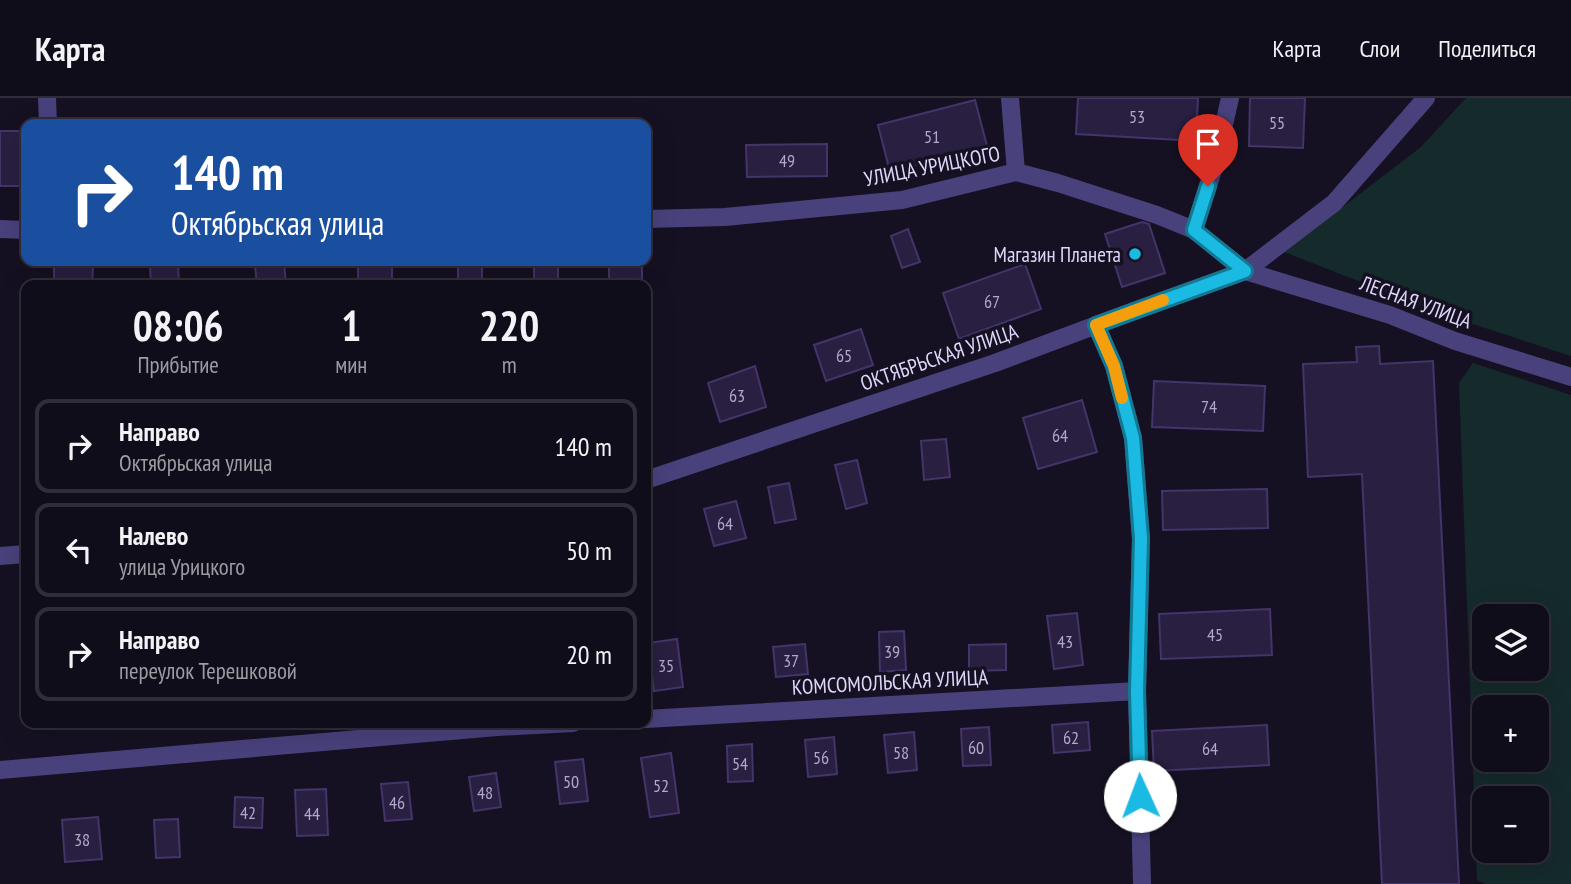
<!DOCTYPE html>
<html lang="ru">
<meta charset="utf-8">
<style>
:root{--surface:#100d1a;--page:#1e1b27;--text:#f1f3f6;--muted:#9c9ca2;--line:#302d39}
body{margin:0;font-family:"PT Sans Narrow",sans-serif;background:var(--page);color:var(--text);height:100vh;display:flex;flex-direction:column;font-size:26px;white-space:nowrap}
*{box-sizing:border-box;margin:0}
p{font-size:23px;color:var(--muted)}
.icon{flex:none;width:38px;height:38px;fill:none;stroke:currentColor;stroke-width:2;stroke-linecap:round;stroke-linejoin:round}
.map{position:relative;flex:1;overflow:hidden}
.sheet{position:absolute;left:21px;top:182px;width:630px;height:448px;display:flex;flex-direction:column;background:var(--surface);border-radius:14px;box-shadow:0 7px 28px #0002,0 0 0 2px var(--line)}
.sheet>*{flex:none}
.guide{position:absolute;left:21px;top:21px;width:630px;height:147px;border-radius:14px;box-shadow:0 7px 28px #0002,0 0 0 2px var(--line);background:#1a4fa0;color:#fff;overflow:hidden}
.controls{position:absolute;left:1472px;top:506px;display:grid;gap:14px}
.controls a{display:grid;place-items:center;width:77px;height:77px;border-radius:14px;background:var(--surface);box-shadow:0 7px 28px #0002,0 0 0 2px var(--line);font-size:35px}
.pin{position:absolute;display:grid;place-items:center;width:60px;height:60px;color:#fff;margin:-72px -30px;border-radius:50% 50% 50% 0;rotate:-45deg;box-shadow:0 0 7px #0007}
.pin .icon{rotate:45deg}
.me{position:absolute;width:77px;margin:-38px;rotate:358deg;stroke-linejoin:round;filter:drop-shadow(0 0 5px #0008)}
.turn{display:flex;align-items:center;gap:24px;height:147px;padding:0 35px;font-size:32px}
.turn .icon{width:91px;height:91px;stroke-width:2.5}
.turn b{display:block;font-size:49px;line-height:60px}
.eta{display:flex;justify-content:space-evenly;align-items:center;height:119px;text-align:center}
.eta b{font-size:42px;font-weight:700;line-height:49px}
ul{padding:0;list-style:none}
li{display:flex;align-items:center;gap:21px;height:94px;margin:0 14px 10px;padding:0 21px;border:4px solid var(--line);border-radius:14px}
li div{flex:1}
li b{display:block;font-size:26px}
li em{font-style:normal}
header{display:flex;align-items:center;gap:42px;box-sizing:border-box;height:98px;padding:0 35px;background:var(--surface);border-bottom:2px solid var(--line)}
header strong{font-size:33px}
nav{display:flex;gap:38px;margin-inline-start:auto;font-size:24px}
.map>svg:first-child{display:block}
.green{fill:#152a2b;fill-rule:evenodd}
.building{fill:#291f41;stroke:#44346a;stroke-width:2}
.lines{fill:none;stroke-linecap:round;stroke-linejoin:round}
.minor{stroke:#49417c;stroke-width:18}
.route-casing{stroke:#127993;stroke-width:18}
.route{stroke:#1bbae2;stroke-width:12}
.slow{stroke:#f59e0b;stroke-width:12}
.poi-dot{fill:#1bbae2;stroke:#161122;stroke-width:2.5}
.labels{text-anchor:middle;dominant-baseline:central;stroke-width:7;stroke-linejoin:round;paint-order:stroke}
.number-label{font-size:18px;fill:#b1a9cc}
.street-label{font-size:21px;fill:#ded7fa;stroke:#161122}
.poi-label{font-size:21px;fill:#ded7fa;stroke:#161122;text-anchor:end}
</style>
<header>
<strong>Карта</strong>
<nav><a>Карта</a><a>Слои</a><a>Поделиться</a></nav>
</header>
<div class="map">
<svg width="1571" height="786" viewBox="0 0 1571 786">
<rect width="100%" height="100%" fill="#161122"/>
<path class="green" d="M 1466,0 L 1571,0 L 1571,258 L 1448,218 L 1284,154 L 1421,49 Z
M 1473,265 L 1571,297 L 1571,786 L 1485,786 L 1477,782 L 1459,285 ZM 1484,518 L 1536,518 L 1536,570 L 1484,570 ZM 1484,609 L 1536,609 L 1536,662 L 1484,662 ZM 1484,700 L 1536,700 L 1536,752 L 1484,752 Z"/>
<path class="building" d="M 1078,0 L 1198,0 L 1196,43 L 1076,36 Z
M 1250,0 L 1305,0 L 1303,50 L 1249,48 Z
M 975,2 L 987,48 L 890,74 L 878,27 Z
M 0,33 L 20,33 L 22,88 L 0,88 Z
M 827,46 L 827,78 L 747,79 L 746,47 Z
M 1142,124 L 1149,126 L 1165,175 L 1122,189 L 1105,136 Z
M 908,131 L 920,164 L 902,170 L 891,138 Z
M 284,164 L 286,187 L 257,187 L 255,168 Z
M 534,164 L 558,165 L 558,187 L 534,187 Z
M 609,165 L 642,166 L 642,187 L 609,187 Z
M 178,166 L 179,187 L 151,187 L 150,167 Z
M 458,166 L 482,166 L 482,187 L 458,187 Z
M 1025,166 L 1041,211 L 959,241 L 943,195 Z
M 54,167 L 93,169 L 92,187 L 54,187 Z
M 358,168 L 392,168 L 392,187 L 358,187 Z
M 861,231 L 873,267 L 826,283 L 814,247 Z
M 1379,248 L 1380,266 L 1433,263 L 1459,786 L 1382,786 L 1362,376 L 1308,379 L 1303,266 L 1357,264 L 1356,249 Z
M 755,268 L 766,309 L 720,324 L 708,285 Z
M 1154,283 L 1265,288 L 1263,333 L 1152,329 Z
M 1082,302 L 1097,354 L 1038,371 L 1023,320 Z
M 946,341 L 950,379 L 924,382 L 921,343 Z
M 857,362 L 867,405 L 846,411 L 835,367 Z
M 789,385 L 796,421 L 775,425 L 768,389 Z
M 1267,391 L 1268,430 L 1163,432 L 1162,393 Z
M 736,403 L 746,440 L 714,448 L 704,411 Z
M 1270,511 L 1272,557 L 1161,561 L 1159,516 Z
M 1077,515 L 1083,567 L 1054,571 L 1047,518 Z
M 904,533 L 906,572 L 880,574 L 879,534 Z
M 677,541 L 683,589 L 654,593 L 648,545 Z
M 805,546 L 808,576 L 776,579 L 773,549 Z
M 1006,546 L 1006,572 L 969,573 L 969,547 Z
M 1088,624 L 1090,652 L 1054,655 L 1052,627 Z
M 1267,627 L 1269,667 L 1154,673 L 1152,633 Z
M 989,629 L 991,667 L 963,668 L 961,631 Z
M 914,634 L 917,672 L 888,675 L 884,637 Z
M 834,639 L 837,676 L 808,679 L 805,642 Z
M 752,646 L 753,683 L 728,684 L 727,648 Z
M 671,655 L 679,715 L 650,719 L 641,660 Z
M 583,661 L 588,703 L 560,706 L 555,664 Z
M 496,675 L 501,709 L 474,713 L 469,679 Z
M 408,684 L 412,721 L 385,723 L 381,686 Z
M 326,691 L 328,737 L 297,738 L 295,692 Z
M 235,699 L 263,700 L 262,730 L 234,729 Z
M 98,719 L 102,761 L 65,764 L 62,722 Z
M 178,721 L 180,759 L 156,760 L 154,722 Z"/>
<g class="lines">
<path class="minor" d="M 47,0 L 48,26
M 1010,0 L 1016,74
M 646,121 L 725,119 L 902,102 L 1016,74 L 1058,85 L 1157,117 L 1194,132 L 1245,173 L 1390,217 L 1455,243 L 1571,279
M 0,131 L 26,132
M 1194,132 L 1215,66 L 1230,0
M 1096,227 L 1114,268 L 1133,340 L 1141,441 L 1137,593 L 1142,786
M 646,382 L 995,265 L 1142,210 L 1245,173 L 1334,105 L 1426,0
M 0,458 L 26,456
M 646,621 L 1137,593
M 0,672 L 497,629 L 573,625"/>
</g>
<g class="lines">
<defs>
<path id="route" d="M 1140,698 L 1137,593 L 1141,440 L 1133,340 L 1114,268 L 1096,227 L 1245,173 L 1194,132 L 1208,88"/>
</defs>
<use href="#route" class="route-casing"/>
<use href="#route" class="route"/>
<path class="slow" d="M 1122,300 L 1114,268 L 1096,227 L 1163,202"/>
</g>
<circle class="poi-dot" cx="1135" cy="156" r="7"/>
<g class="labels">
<g class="number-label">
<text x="1137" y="18">53</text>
<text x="1277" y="24">55</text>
<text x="932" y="38">51</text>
<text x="787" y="62">49</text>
<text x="992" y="203">67</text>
<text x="844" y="257">65</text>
<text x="737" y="297">63</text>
<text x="1209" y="308">74</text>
<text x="1060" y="337">64</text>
<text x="725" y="425">64</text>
<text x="1215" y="536">45</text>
<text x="1065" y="543">43</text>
<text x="892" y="553">39</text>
<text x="791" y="562">37</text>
<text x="666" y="567">35</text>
<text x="1071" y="639">62</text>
<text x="976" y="649">60</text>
<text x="1210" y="650">64</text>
<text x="901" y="654">58</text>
<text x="821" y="659">56</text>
<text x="740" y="665">54</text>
<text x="571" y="683">50</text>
<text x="661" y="687">52</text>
<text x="485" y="694">48</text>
<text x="397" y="704">46</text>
<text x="248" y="714">42</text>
<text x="312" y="715">44</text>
<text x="82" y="741">38</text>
</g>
<g class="street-label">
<text transform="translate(932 68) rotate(-11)">УЛИЦА УРИЦКОГО</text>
<text transform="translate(1416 204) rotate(20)">ЛЕСНАЯ УЛИЦА</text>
<text transform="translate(939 259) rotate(-19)">ОКТЯБРЬСКАЯ УЛИЦА</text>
<text transform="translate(890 584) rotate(-3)">КОМСОМОЛЬСКАЯ УЛИЦА</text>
</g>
<g class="poi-label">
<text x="1121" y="156">Магазин Планета</text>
</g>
</g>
</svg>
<div class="controls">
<a><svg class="icon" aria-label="layers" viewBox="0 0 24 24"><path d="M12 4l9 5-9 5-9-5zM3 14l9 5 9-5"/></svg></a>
<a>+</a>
<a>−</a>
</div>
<div class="pin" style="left:1208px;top:88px;background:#d93025"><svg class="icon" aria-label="arrive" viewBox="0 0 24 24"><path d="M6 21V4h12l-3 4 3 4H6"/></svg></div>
<svg class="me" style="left:1140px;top:698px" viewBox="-20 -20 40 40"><circle r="19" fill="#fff"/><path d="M0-13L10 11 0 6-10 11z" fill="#1bbae2"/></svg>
<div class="guide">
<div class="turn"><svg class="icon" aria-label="right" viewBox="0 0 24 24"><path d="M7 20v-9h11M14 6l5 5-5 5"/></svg><div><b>140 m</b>Октябрьская улица</div></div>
</div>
<section class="sheet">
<div class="eta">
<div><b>08:06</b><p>Прибытие</p></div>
<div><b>1</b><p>мин</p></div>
<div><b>220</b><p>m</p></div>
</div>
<ul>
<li><svg class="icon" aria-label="right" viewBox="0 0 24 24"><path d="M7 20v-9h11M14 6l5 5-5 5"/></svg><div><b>Направо</b><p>Октябрьская улица</p></div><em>140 m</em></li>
<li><svg class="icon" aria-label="left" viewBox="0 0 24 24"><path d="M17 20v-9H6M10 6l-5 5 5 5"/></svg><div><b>Налево</b><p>улица Урицкого</p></div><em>50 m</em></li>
<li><svg class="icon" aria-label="right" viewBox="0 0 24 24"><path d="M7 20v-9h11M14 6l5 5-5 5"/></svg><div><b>Направо</b><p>переулок Терешковой</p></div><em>20 m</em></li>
</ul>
</section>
</div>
